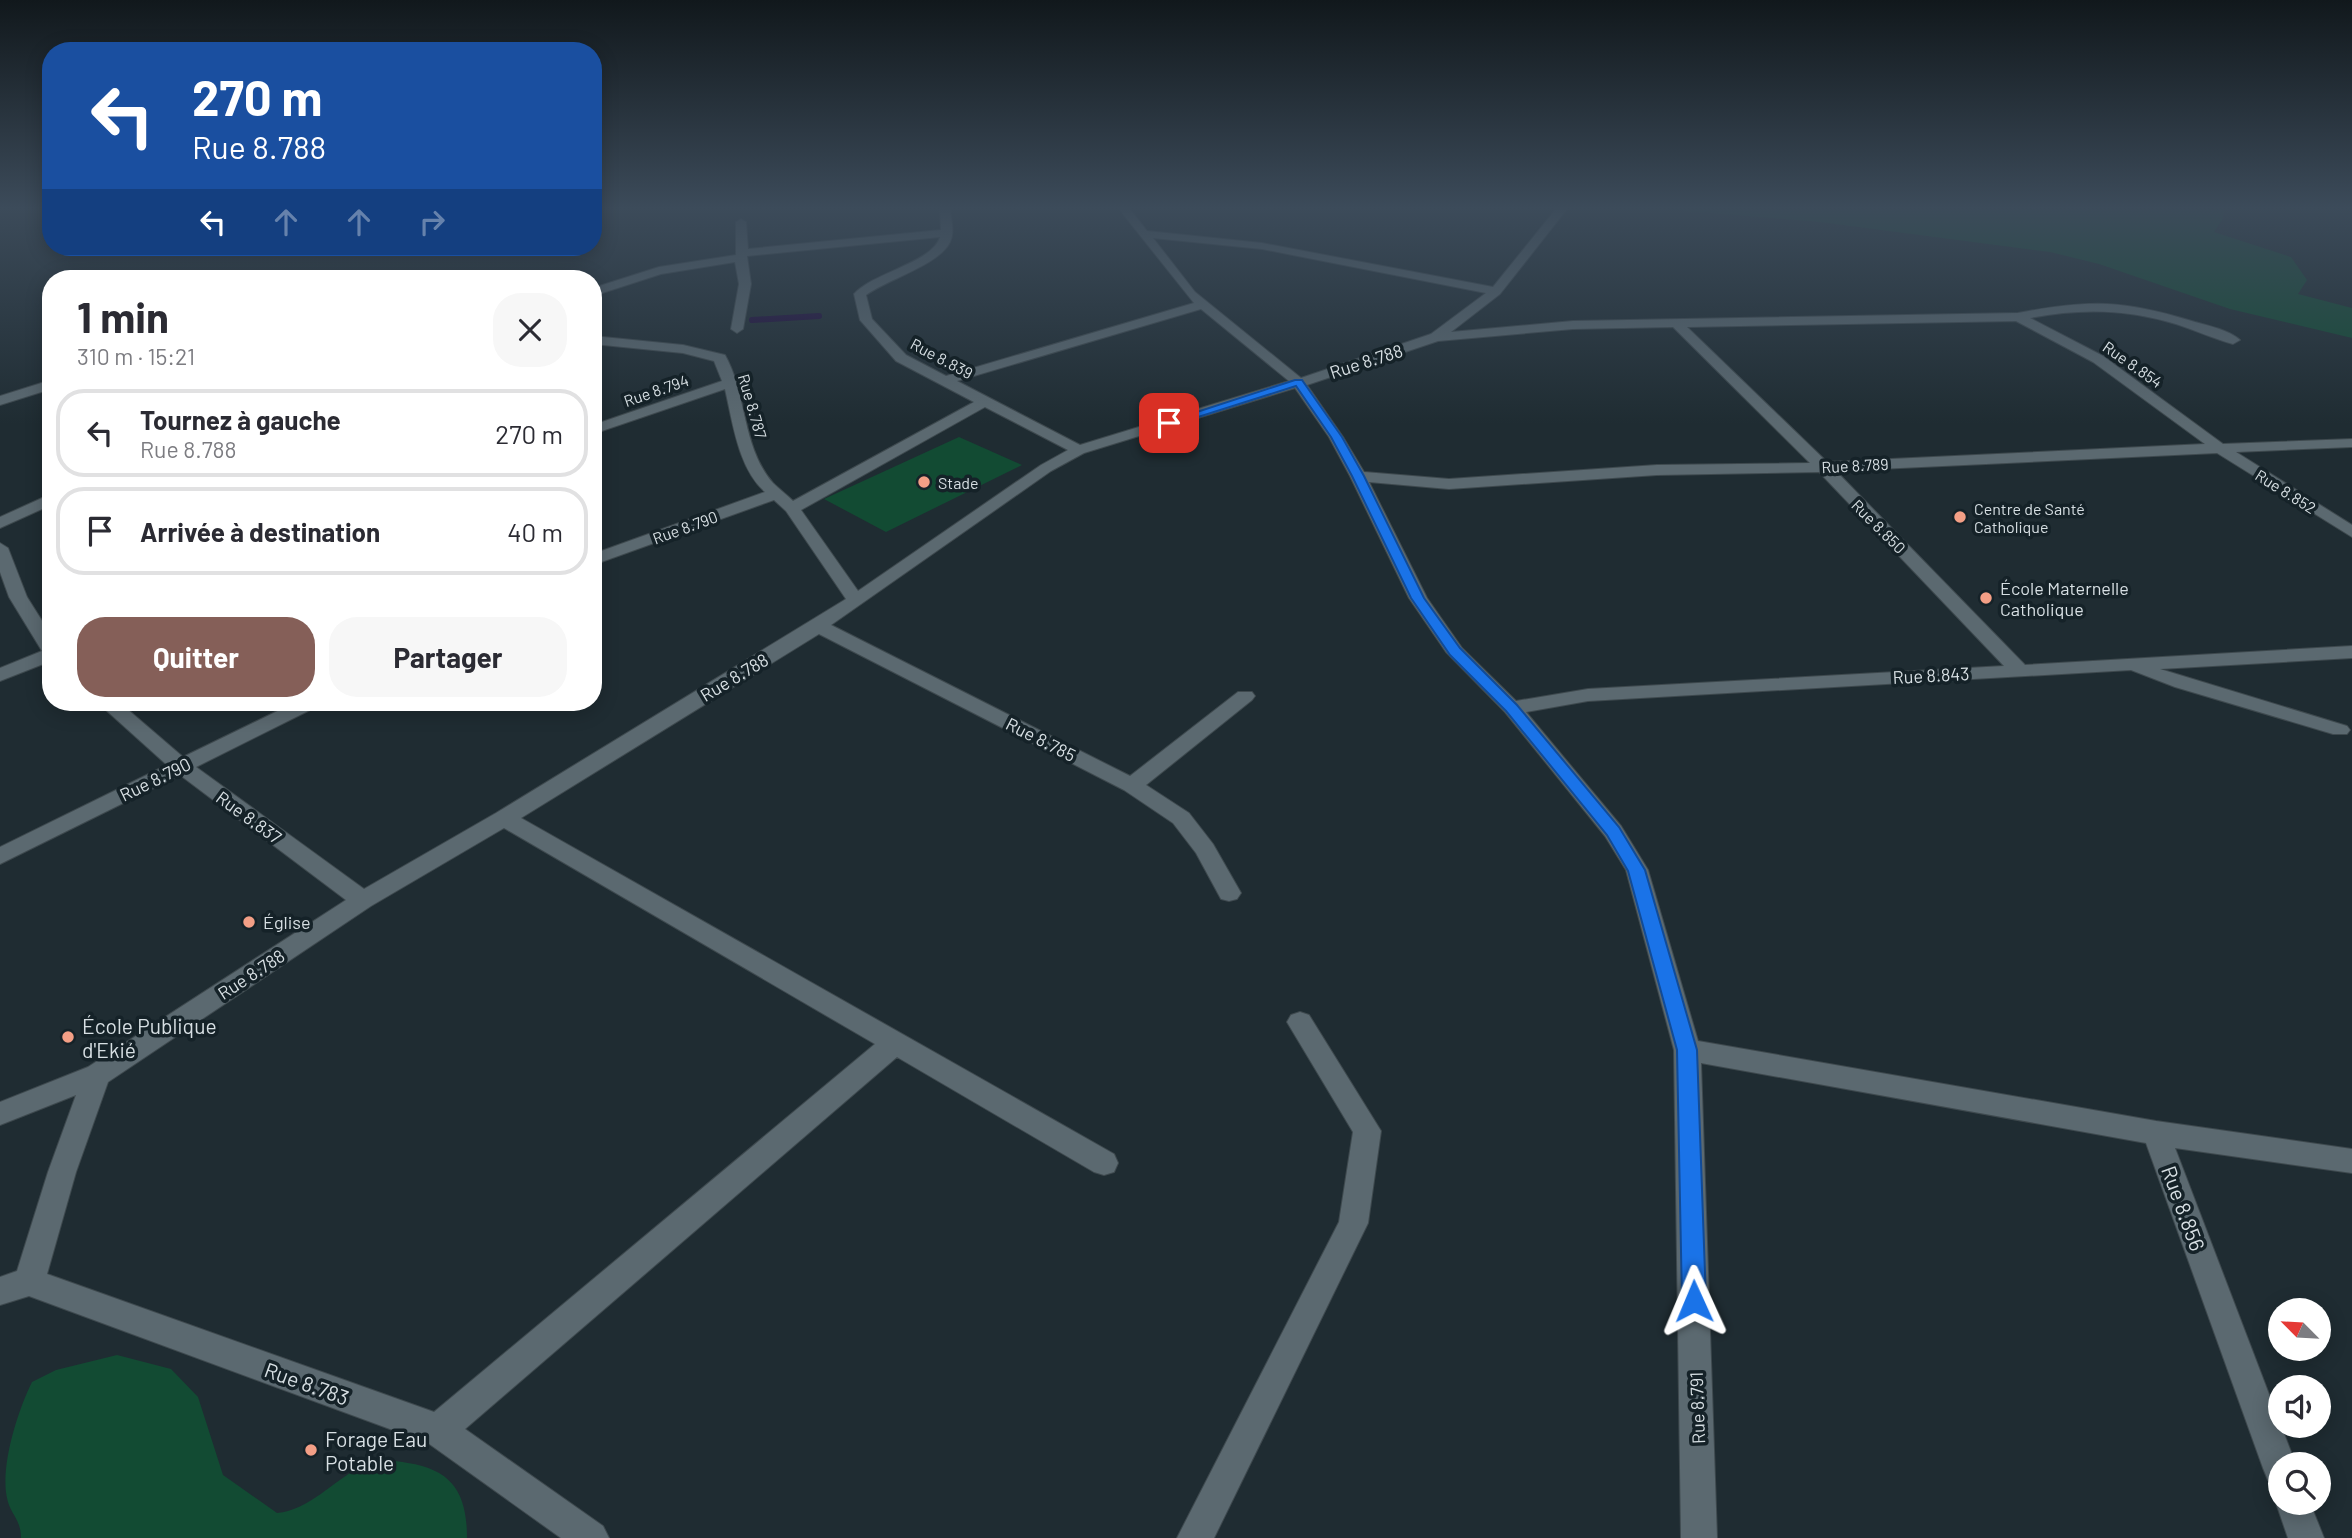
<!DOCTYPE html>
<html lang="fr">
<meta charset="utf-8">
<style>
:root{--surface:#fff;--page:#f7f7f7;--text:#2b2b33;--muted:#7c7c81;--line:#e1e1e2;--accent:#855f58}
body{margin:0;font-family:Barlow,sans-serif;background:var(--page);color:var(--text);height:100vh;display:flex;flex-direction:column;font-size:26px;white-space:nowrap}
*{box-sizing:border-box;margin:0}
p{font-size:23px;color:var(--muted)}
.icon{flex:none;width:38px;height:38px;fill:none;stroke:currentColor;stroke-width:2;stroke-linecap:round;stroke-linejoin:round}
.map{position:relative;flex:1;overflow:hidden}
.sheet{position:absolute;left:42px;top:270px;width:560px;height:441px;display:flex;flex-direction:column;background:var(--surface);border-radius:28px;box-shadow:0 4px 18px #0003}
.sheet>*{flex:none}
.hud{position:absolute;left:42px;top:42px;width:560px;height:214px;border-radius:28px;box-shadow:0 4px 18px #0003;background:#1a4fa0;color:#fff;overflow:hidden}
.needle{width:46px;rotate:294deg}
.controls{position:absolute;left:2268px;top:1298px;display:grid;gap:14px}
.controls a{display:grid;place-items:center;width:63px;height:63px;border-radius:50%;background:var(--surface);box-shadow:0 4px 18px #0003;font-size:35px}
.pin{position:absolute;display:grid;place-items:center;width:60px;height:60px;color:#fff;margin:-30px;border-radius:14px;box-shadow:0 4px 10px #0006}
.me{position:absolute;width:77px;margin:-38px;rotate:359deg;stroke-linejoin:round;filter:drop-shadow(0 0 5px #0008)}
.turn{display:flex;align-items:center;gap:24px;height:147px;padding:0 35px;font-size:32px}
.turn .icon{width:91px;height:91px;stroke-width:2.5}
.turn b{display:block;font-size:49px;line-height:60px}
.lanes{display:flex;align-items:center;height:66px;padding:0 35px;background:#0003;justify-content:center;gap:35px;direction:ltr}
.lanes .off{opacity:.35}
.round{display:grid;place-items:center;flex:none;width:74px;height:74px;border-radius:28px;background:var(--page)}
.head{display:flex;align-items:center;justify-content:space-between;height:119px;padding:0 35px}
h1{font-size:42px;font-weight:700;line-height:52px}
.cta{display:flex;gap:14px;margin-top:auto;padding:14px 35px}
.cta a{flex:1;height:80px;border-radius:28px;background:var(--accent);color:#fff;font-size:28px;font-weight:700;line-height:80px;text-align:center}
.cta a+a{background:var(--page);color:var(--text)}
ul{padding:0;list-style:none}
li{display:flex;align-items:center;gap:21px;height:88px;margin:0 14px 10px;padding:0 21px;border:4px solid var(--line);border-radius:28px}
li div{flex:1}
li b{display:block;font-size:26px}
li em{font-style:normal}
.map>svg:first-child{display:block}
.green{fill:#124b33}
.lines{fill:none;stroke-linecap:round;stroke-linejoin:round}
.stream{stroke:#1f0c3c;stroke-width:6}
.minor-casing{stroke:#3e494e;stroke-width:2}
.minor{fill:#5b6970;fill-rule:evenodd}
.route{fill:#1a73e8;stroke:#114b97;stroke-width:2}
.poi-dot{fill:#f39f86;stroke:#152228;stroke-width:2.5}
.labels{text-anchor:middle;dominant-baseline:central;stroke-width:7;stroke-linejoin:round;paint-order:stroke}
.far-street-label{font-size:16px;fill:#d7dfe3;stroke:#152228}
.far-poi-label{font-size:16px;fill:#d7dfe3;stroke:#152228;text-anchor:start}
.street-label{font-size:18px;fill:#d7dfe3;stroke:#152228}
.poi-label{font-size:18px;fill:#d7dfe3;stroke:#152228;text-anchor:start}
.near-poi-label{font-size:21px;fill:#d7dfe3;stroke:#152228;text-anchor:start}
.near-street-label{font-size:21px;fill:#d7dfe3;stroke:#152228}
</style>
<div class="map">
<svg width="2352" height="1538" viewBox="0 0 2352 1538">
<rect width="100%" height="100%" fill="#1f2c32"/>
<path class="green" d="M 1662,209 L 2225,209 L 2222,220 L 2214,232 L 2291,257 L 2307,280 L 2298,294 L 2352,308 L 2352,338 L 2230,309 L 2099,264 L 2050,252 L 1820,222 Z
M 959,437 L 1022,465 L 886,532 L 824,499 Z
M 117,1355 L 171,1369 L 198,1397 L 223,1475 L 277,1513 C 310,1510 332,1481 361,1467 C 377,1459 390,1460 408,1463 C 453,1470 467,1494 467,1538 L 21,1538 C 21,1519 10,1514 7,1498 C 0,1466 18,1410 32,1382 L 56,1370 Z"/>
<g class="lines">
<path class="stream" d="M 506,247 L 509,252
M 752,320 L 819,316"/>
<defs>
<path id="minor" d="M 940,209 L 950,209 C 951,220 955,232 950,242 C 939,265 888,279 866,295 L 872,319 L 906,355 L 946,376 L 1194,303 L 1119,209 L 1130,209 L 1147,231 L 1262,243 L 1493,287 L 1556,209 L 1567,209 L 1500,294 L 1451,332 L 1573,321 L 2018,313 C 2090,299 2124,300 2195,322 C 2209,326 2229,330 2240,340 L 2233,344 C 2214,339 2195,330 2176,324 C 2126,309 2081,308 2030,318 L 2103,356 L 2223,444 L 2352,439 L 2352,447 L 2236,452 L 2352,525 L 2352,537 L 2217,453 L 1836,471 L 2025,665 L 2352,646 L 2352,658 L 2160,669 L 2347,726 L 2350,730 L 2347,734 L 2333,734 L 2175,687 L 2131,670 L 1588,701 L 1526,712 L 1621,826 L 1648,870 L 1698,1041 L 2156,1121 L 2352,1149 L 2352,1173 L 2175,1148 L 2296,1465 L 2280,1465 L 2280,1485 L 2268,1480 L 2263,1468 L 2146,1143 L 1701,1063 L 1717,1538 L 1681,1538 L 1674,1050 L 1626,870 L 1605,836 L 1505,712 L 1446,652 L 1409,598 L 1350,476 L 1329,437 L 1295,388 L 1084,453 L 1051,471 L 831,625 L 1130,776 L 1238,692 L 1252,692 L 1255,696 L 1252,700 L 1146,785 L 1189,813 L 1213,844 L 1241,893 L 1237,899 L 1229,901 L 1221,899 L 1196,853 L 1173,823 L 1124,790 L 819,634 L 521,818 L 1114,1154 L 1118,1163 L 1114,1172 L 1104,1175 L 1094,1172 L 897,1057 L 465,1429 L 603,1526 L 609,1538 L 561,1538 L 428,1443 L 29,1296 L 0,1305 L 0,1277 L 17,1271 L 48,1172 L 76,1095 L 0,1125 L 0,1102 L 88,1067 L 346,900 L 180,775 L 0,864 L 0,847 L 167,765 L 97,702 L 119,702 L 183,757 L 296,702 L 321,702 L 318,706 L 196,767 L 364,889 L 496,813 L 846,599 L 786,511 L 774,500 L 593,565 L 593,554 L 765,492 C 738,468 733,423 725,389 L 593,434 L 593,425 L 722,381 L 714,361 L 683,353 L 593,344 L 593,336 L 683,345 L 725,355 C 747,394 742,448 773,483 C 779,489 787,495 793,501 L 974,402 L 896,361 L 860,320 L 854,294 C 874,272 932,263 940,237 L 747,256 L 751,284 L 743,329 L 737,333 L 731,329 L 739,284 L 735,262 L 661,274 L 593,296 L 593,288 L 659,267 L 736,255 L 736,222 L 741,219 L 746,222 L 748,249 L 941,230 ZM 1153,238 L 1262,249 L 1486,293 L 1431,334 L 1301,378 L 1195,292 ZM 1201,309 L 1289,381 L 1080,445 L 957,381 ZM 2016,321 L 2093,362 L 2205,444 L 1827,462 L 1687,327 ZM 1673,327 L 1810,463 L 1657,465 L 1449,479 L 1364,472 L 1343,437 L 1307,385 L 1438,341 L 1573,329 ZM 985,407 L 1068,450 L 1041,465 L 858,591 L 801,510 ZM 1819,472 L 2004,666 L 1588,689 L 1516,701 L 1462,648 L 1427,598 L 1369,482 L 1449,489 L 1657,475 ZM 504,828 L 875,1044 L 434,1412 L 47,1274 L 76,1172 L 108,1082 L 371,906 Z
M 51,380 L 51,389 L 0,405 L 0,396 Z
M 51,494 L 51,505 L 0,528 L 0,517 Z
M 0,543 L 8,548 L 27,597 L 51,635 L 51,661 L 0,681 L 0,668 L 42,651 L 9,597 L 0,572 Z
M 1300,1012 L 1309,1015 L 1381,1131 L 1368,1223 L 1214,1538 L 1177,1538 L 1339,1222 L 1353,1132 L 1287,1022 L 1291,1015 Z
M 2280,1492 L 2280,1503 L 2310,1503 L 2324,1538 L 2288,1538 L 2276,1503 Z"/>
</defs>
<use href="#minor" class="minor-casing"/>
<use href="#minor" class="minor"/>
</g>
<linearGradient id="sky" x2="0" y2="1"><stop stop-color="#11181c"/><stop offset="0.49" stop-color="#3c4b5a"/><stop offset="1" stop-color="#3c4b5a" stop-opacity="0"/></linearGradient>
<rect width="2352" height="424" fill="url(#sky)"/>
<path class="route" d="M 1295,380 L 1302,380 L 1342,437 L 1364,476 L 1424,598 L 1460,648 L 1517,705 L 1619,827 L 1645,870 L 1697,1050 L 1706,1301 L 1702,1309 L 1694,1312 L 1686,1309 L 1682,1301 L 1677,1050 L 1628,871 L 1607,835 L 1506,711 L 1450,655 L 1411,598 L 1352,476 L 1331,437 L 1296,386 L 1173,425 L 1163,423 Z"/>
<g class="poi-dot">
<circle cx="924" cy="482" r="7"/>
<circle cx="1960" cy="517" r="7"/>
<circle cx="1986" cy="598" r="7"/>
<circle cx="249" cy="922" r="7"/>
<circle cx="68" cy="1037" r="7"/>
<circle cx="311" cy="1450" r="7"/>
</g>
<g class="labels">
<g class="far-street-label">
<text transform="translate(942 358) rotate(28)">Rue 8.839</text>
<text transform="translate(2133 364) rotate(35)">Rue 8.854</text>
<text transform="translate(656 390) rotate(-19)">Rue 8.794</text>
<text transform="translate(753 406) rotate(74)">Rue 8.787</text>
<text transform="translate(1855 465) rotate(-3)">Rue 8.789</text>
<text transform="translate(2286 491) rotate(32)">Rue 8.852</text>
<text transform="translate(1879 526) rotate(45)">Rue 8.850</text>
<text transform="translate(685 527) rotate(-20)">Rue 8.790</text>
</g>
<g class="far-poi-label">
<text x="938" y="482">Stade</text>
<text x="1974" y="508">Centre de Santé<tspan x="1974" dy="18">Catholique</tspan></text>
</g>
<g class="street-label">
<text transform="translate(1366 361) rotate(-18)">Rue 8.788</text>
<text transform="translate(1931 675) rotate(-3)">Rue 8.843</text>
<text transform="translate(734 677) rotate(-31)">Rue 8.788</text>
<text transform="translate(1041 739) rotate(27)">Rue 8.785</text>
<text transform="translate(155 779) rotate(-26)">Rue 8.790</text>
<text transform="translate(249 817) rotate(36)">Rue 8.837</text>
<text transform="translate(251 974) rotate(-33)">Rue 8.788</text>
<text transform="translate(1697 1408) rotate(-92)">Rue 8.791</text>
</g>
<g class="poi-label">
<text x="2000" y="588">École Maternelle<tspan x="2000" dy="21">Catholique</tspan></text>
<text x="263" y="922">Église</text>
</g>
<g class="near-poi-label">
<text x="82" y="1025">École Publique<tspan x="82" dy="24">d'Ekié</tspan></text>
<text x="325" y="1438">Forage Eau<tspan x="325" dy="24">Potable</tspan></text>
</g>
<g class="near-street-label">
<text transform="translate(2184 1208) rotate(70)">Rue 8.856</text>
<text transform="translate(307 1383) rotate(20)">Rue 8.783</text>
</g>
</g>
</svg>
<div class="controls">
<a><svg class="needle" viewBox="-14 -14 28 28"><path d="M0-13l5 13h-10z" fill="#e53935"/><path d="M0 13l5-13h-10z" fill="#7c7c81"/></svg></a>
<a><svg class="icon" aria-label="sound" viewBox="0 0 24 24"><path d="M4 9h4l5-4v14l-5-4H4zM17 9q2 3 0 6"/></svg></a>
<a><svg class="icon" aria-label="search" viewBox="0 0 24 24"><circle cx="10" cy="10" r="6"/><path d="M15 15l6 6"/></svg></a>
</div>
<div class="pin" style="left:1169px;top:423px;background:#d93025"><svg class="icon" aria-label="arrive" viewBox="0 0 24 24"><path d="M6 21V4h12l-3 4 3 4H6"/></svg></div>
<svg class="me" style="left:1694px;top:1301px" viewBox="-20 -20 40 40"><path d="M0-17L14 15 0 8-14 15z" fill="#1a73e8" stroke="#fff" stroke-width="4"/></svg>
<div class="hud">
<div class="turn"><svg class="icon" aria-label="left" viewBox="0 0 24 24"><path d="M17 20v-9H6M10 6l-5 5 5 5"/></svg><div><b>270 m</b>Rue 8.788</div></div>
<div class="lanes"><svg class="icon" aria-label="left" viewBox="0 0 24 24"><path d="M17 20v-9H6M10 6l-5 5 5 5"/></svg><svg class="icon off" aria-label="ahead" viewBox="0 0 24 24"><path d="M12 20V5M6 11l6-6 6 6"/></svg><svg class="icon off" aria-label="ahead" viewBox="0 0 24 24"><path d="M12 20V5M6 11l6-6 6 6"/></svg><svg class="icon off" aria-label="right" viewBox="0 0 24 24"><path d="M7 20v-9h11M14 6l5 5-5 5"/></svg></div>
</div>
<section class="sheet">
<div class="head"><div><h1>1 min</h1><p>310 m · 15:21</p></div><a class="round"><svg class="icon" aria-label="close" viewBox="0 0 24 24"><path d="M6 6l12 12M18 6L6 18"/></svg></a></div>
<ul>
<li><svg class="icon" aria-label="left" viewBox="0 0 24 24"><path d="M17 20v-9H6M10 6l-5 5 5 5"/></svg><div><b>Tournez à gauche</b><p>Rue 8.788</p></div><em>270 m</em></li>
<li><svg class="icon" aria-label="arrive" viewBox="0 0 24 24"><path d="M6 21V4h12l-3 4 3 4H6"/></svg><div><b>Arrivée à destination</b></div><em>40 m</em></li>
</ul>
<div class="cta"><a>Quitter</a><a>Partager</a></div>
</section>
</div>
